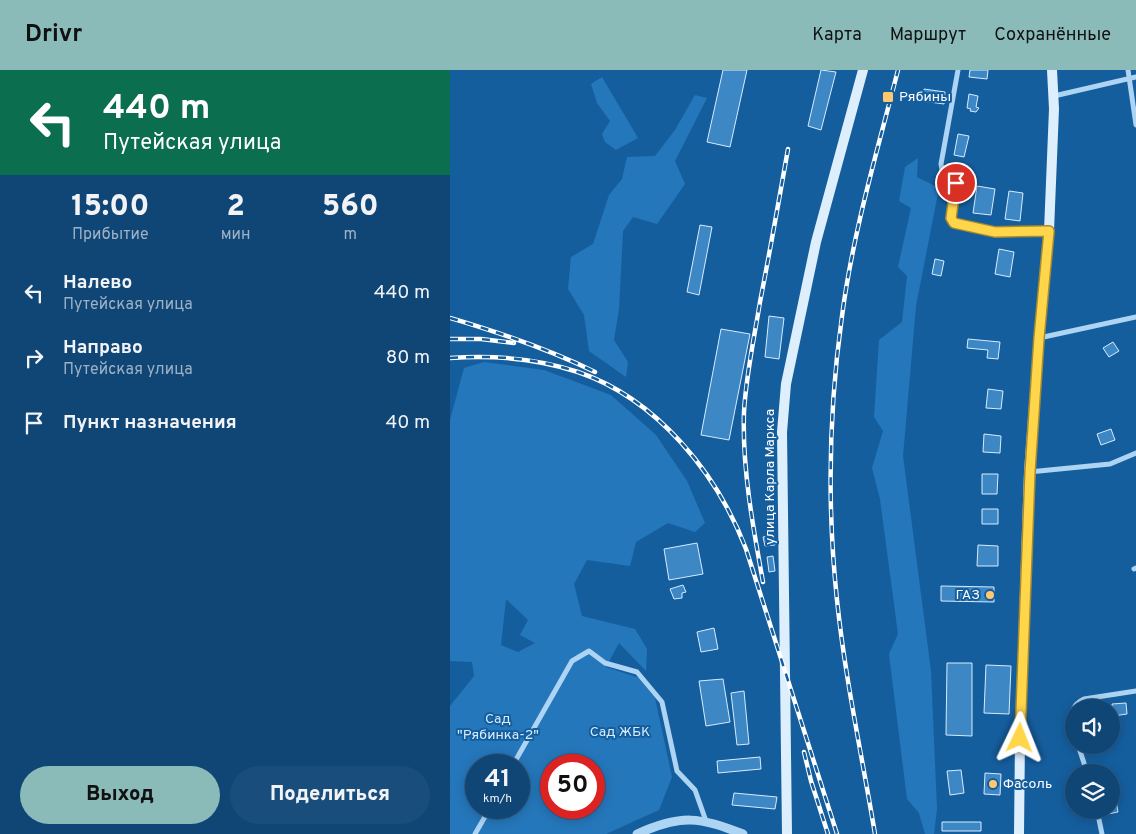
<!DOCTYPE html>
<html lang="ru">
<meta charset="utf-8">
<style>
:root{--surface:#104676;--page:#194d7b;--text:#f1f3f6;--muted:#9cb1c5;--line:#305e88;--accent:#8bbbb9}
body{margin:0;font-family:Overpass,sans-serif;background:var(--page);color:var(--text);height:100vh;display:flex;flex-direction:column;font-size:19px;white-space:nowrap}
*{box-sizing:border-box;margin:0}
p{font-size:16px;color:var(--muted)}
.icon{flex:none;width:28px;height:28px;fill:none;stroke:currentColor;stroke-width:2;stroke-linecap:round;stroke-linejoin:round}
.map{position:relative;flex:1;overflow:hidden}
.details{display:flex;flex-direction:column;background:var(--surface);width:450px}
.details>*{flex:none}
.guide{background:#0b6e4f;color:#fff;overflow:hidden}
.fabs{position:absolute;left:615px;top:629px;display:grid;gap:10px}
.fabs a{display:grid;place-items:center;width:55px;height:55px;border-radius:50%;background:var(--surface);box-shadow:0 2px 12px #0003,0 0 0 1px var(--line);font-size:25px}
.speed{position:absolute;left:15px;top:684px;display:flex;gap:10px;font-size:25px;font-weight:700;text-align:center}
.speed>*{display:grid;place-content:center;width:65px;height:65px;border-radius:50%;background:var(--surface);box-shadow:0 2px 12px #0003,0 0 0 1px var(--line);line-height:1}
.speed small{font-size:12px;font-weight:400}
.speed .limit{border:8px solid #d22;background:#fff;color:#111}
.pin{position:absolute;display:grid;place-items:center;width:42px;height:42px;color:#fff;margin:-21px;border:2px solid #fff;border-radius:50%;box-shadow:0 1px 5px #0007}
.me{position:absolute;width:55px;margin:-28px;rotate:2deg;stroke-linejoin:round;filter:drop-shadow(0 0 4px #0008)}
.turn{display:flex;align-items:center;gap:18px;height:105px;padding:0 20px;font-size:22px}
.turn .icon{width:65px;height:65px;stroke-width:2.5}
.turn b{display:block;font-size:35px;line-height:42px}
.eta{display:flex;justify-content:space-evenly;align-items:center;height:85px;text-align:center}
.eta b{font-size:30px;font-weight:800;line-height:35px}
.cta{display:flex;gap:10px;margin-top:auto;padding:10px 20px}
.cta a{flex:1;height:58px;border-radius:30px;background:var(--accent);color:#111;font-size:20px;font-weight:800;line-height:58px;text-align:center}
.cta a+a{background:var(--page);color:var(--text)}
ul{padding:0;list-style:none}
li{display:flex;align-items:center;gap:15px;height:65px;padding:0 20px}
li div{flex:1}
li b{display:block;font-size:19px}
li em{font-style:normal}
header{display:flex;align-items:center;gap:30px;box-sizing:border-box;height:70px;padding:0 25px;background:var(--accent);color:#111}
header strong{font-size:24px}
nav{display:flex;gap:28px;margin-inline-start:auto;font-size:18px}
main{display:flex;flex:1;min-height:0}
.map>svg:first-child{display:block}
.green{fill:#2577bb;fill-rule:evenodd}
.building{fill:#3e87c5;stroke:#d6ebfd}
.lines{fill:none;stroke-linecap:round;stroke-linejoin:round}
.minor{stroke:#add4f3;stroke-width:5}
.tertiary{stroke:#add4f3;stroke-width:9}
.secondary{stroke:#ddeefd;stroke-width:10}
.rail-casing{stroke:#fff;stroke-width:4.5}
.rail{stroke:#155e9e;stroke-width:2.5;stroke-dasharray:8;stroke-linecap:butt}
.route-casing{stroke:#a68a30;stroke-width:12}
.route{stroke:#ffd54a;stroke-width:9}
.poi-dot{fill:#ffc870;stroke:#155e9e;stroke-width:2}
.labels{text-anchor:middle;dominant-baseline:central;stroke-width:4;stroke-linejoin:round;paint-order:stroke}
.poi-label{font-size:14px;fill:#fff;stroke:#155e9e;text-anchor:start}
.street-label{font-size:14px;fill:#fff;stroke:#155e9e}
.park-label{font-size:14px;fill:#d6ebfd;stroke:#155e9e}
</style>
<header>
<strong>Drivr</strong>
<nav><a>Карта</a><a>Маршрут</a><a>Сохранённые</a></nav>
</header>
<main>
<section class="details">
<div class="guide">
<div class="turn"><svg class="icon" aria-label="left" viewBox="0 0 24 24"><path d="M17 20v-9H6M10 6l-5 5 5 5"/></svg><div><b>440 m</b>Путейская улица</div></div>
</div>
<div class="eta">
<div><b>15:00</b><p>Прибытие</p></div>
<div><b>2</b><p>мин</p></div>
<div><b>560</b><p>m</p></div>
</div>
<ul>
<li><svg class="icon" aria-label="left" viewBox="0 0 24 24"><path d="M17 20v-9H6M10 6l-5 5 5 5"/></svg><div><b>Налево</b><p>Путейская улица</p></div><em>440 m</em></li>
<li><svg class="icon" aria-label="right" viewBox="0 0 24 24"><path d="M7 20v-9h11M14 6l5 5-5 5"/></svg><div><b>Направо</b><p>Путейская улица</p></div><em>80 m</em></li>
<li><svg class="icon" aria-label="arrive" viewBox="0 0 24 24"><path d="M6 21V4h12l-3 4 3 4H6"/></svg><div><b>Пункт назначения</b></div><em>40 m</em></li>
</ul>
<div class="cta"><a>Выход</a><a>Поделиться</a></div>
</section>
<div class="map">
<svg width="686" height="764" viewBox="0 0 686 764">
<rect width="100%" height="100%" fill="#155e9e"/>
<path class="green" d="M 152,7 L 188,68 L 166,80 L 155,72 L 152,64 L 160,51 L 147,33 L 141,14 Z
M 245,25 L 257,28 L 225,91 L 235,114 L 207,154 L 183,147 L 173,161 L 169,239 L 164,270 L 178,292 L 176,307 L 139,281 L 134,245 L 118,219 L 121,187 L 143,174 L 159,125 L 172,109 L 177,87 L 205,86 L 225,60 Z
M 468,88 L 467,107 L 489,118 L 466,236 L 453,386 L 481,601 L 487,739 L 484,764 L 475,764 L 469,743 L 457,729 L 439,584 L 448,564 L 430,429 L 422,398 L 433,361 L 424,347 L 429,270 L 452,252 L 457,206 L 448,197 L 461,138 L 449,131 L 455,97 Z
M 34,292 L 94,300 L 161,325 L 206,365 L 237,411 L 255,453 L 245,462 L 218,453 L 186,472 L 180,496 L 137,490 L 124,514 L 132,546 L 185,559 L 197,579 L 196,601 L 169,573 L 156,597 L 189,608 L 205,628 L 222,707 L 209,740 L 156,764 L 0,764 L 0,636 L 24,606 L 22,592 L 0,591 L 0,350 L 14,298 ZM 56,529 L 78,550 L 70,565 L 85,573 L 68,582 L 51,575 ZM 26,695 L 69,695 L 69,738 L 26,738 ZM 101,695 L 144,695 L 144,738 L 101,738 Z"/>
<path class="building" d="M 273,0 L 297,0 L 280,77 L 257,72 Z
M 371,0 L 386,2 L 371,60 L 358,56 Z
M 520,0 L 538,0 L 537,9 L 519,7 Z
M 474,19 L 495,22 L 494,34 L 472,31 Z
M 519,24 L 528,26 L 526,37 L 529,38 L 526,42 L 520,41 L 521,39 L 517,38 Z
M 508,64 L 519,66 L 514,87 L 504,85 Z
M 527,116 L 545,119 L 541,145 L 523,143 Z
M 559,121 L 573,123 L 570,151 L 555,149 Z
M 250,155 L 262,157 L 249,225 L 237,222 Z
M 549,179 L 564,182 L 560,207 L 545,204 Z
M 485,189 L 494,191 L 491,206 L 482,204 Z
M 319,246 L 334,248 L 329,289 L 315,287 Z
M 271,259 L 300,264 L 279,370 L 251,365 Z
M 518,269 L 550,272 L 548,289 L 537,288 L 538,280 L 517,278 Z
M 663,272 L 669,281 L 659,287 L 653,278 Z
M 538,319 L 553,321 L 551,339 L 536,338 Z
M 661,359 L 665,370 L 651,375 L 647,364 Z
M 534,364 L 551,366 L 550,383 L 533,382 Z
M 532,404 L 548,404 L 547,424 L 532,424 Z
M 532,439 L 548,439 L 548,454 L 532,454 Z
M 324,465 L 325,475 L 315,476 L 313,467 Z
M 247,473 L 253,504 L 219,510 L 214,479 Z
M 528,475 L 548,476 L 548,496 L 527,496 Z
M 323,486 L 325,501 L 319,502 L 317,487 Z
M 233,515 L 236,522 L 232,523 L 232,528 L 224,529 L 220,519 Z
M 491,516 L 544,517 L 544,532 L 491,531 Z
M 264,558 L 268,579 L 251,582 L 247,562 Z
M 497,593 L 522,593 L 522,666 L 496,665 Z
M 536,595 L 561,596 L 559,644 L 534,643 Z
M 273,609 L 280,652 L 256,656 L 249,611 Z
M 294,621 L 299,674 L 287,675 L 281,623 Z
M 676,633 L 677,644 L 663,646 L 662,634 Z
M 310,687 L 311,699 L 268,703 L 267,691 Z
M 511,700 L 514,723 L 500,725 L 497,701 Z
M 535,703 L 551,704 L 550,725 L 534,724 Z
M 284,723 L 327,727 L 325,739 L 282,735 Z
M 665,725 L 668,742 L 658,744 L 658,740 L 661,740 L 661,726 Z
M 492,752 L 531,752 L 531,761 L 492,761 Z"/>
<g class="lines">
<path class="minor" d="M 508,0 L 491,94 L 494,111 L 506,113 L 501,148 L 504,153 L 545,162 L 599,161
M 678,0 L 686,55
M 604,26 L 686,7
M 589,268 L 686,247
M 579,402 L 660,394 L 686,383
M 684,499 L 686,498
M 624,661 C 621,647 620,635 634,629 L 686,621
M 628,675 L 637,702
M 63,695 L 122,591 L 139,581 L 155,593 L 187,602 L 212,632 L 227,701 L 245,720 L 256,751
M 647,740 L 652,764
M 25,764 L 40,738"/>
<path class="tertiary" d="M 187,764 C 232,744 249,747 293,764"/>
<path class="secondary" d="M 337,764 L 332,362 L 336,314 L 366,172 L 413,0
M 569,764 L 570,668 L 579,402 L 589,268 L 599,161 L 604,39 L 602,0"/>
<defs>
<path id="rail" d="M 0,248 C 51,263 98,279 145,302
M 0,269 L 31,269 L 64,273
M 0,288 C 44,285 86,288 128,302 C 207,329 267,403 296,479 L 387,764
M 313,512 C 303,457 292,398 294,342 C 296,305 304,269 310,232 C 320,181 329,130 338,79
M 354,682 L 361,711 L 378,764
M 425,764 C 412,686 395,608 387,530 C 377,436 379,339 392,246 C 403,162 427,82 448,0"/>
</defs>
<use href="#rail" class="rail-casing"/>
<use href="#rail" class="rail"/>
</g>
<g class="lines">
<defs>
<path id="route" d="M 506,113 L 501,148 L 504,153 L 545,162 L 599,161 L 589,268 L 580,402 L 570,668"/>
</defs>
<use href="#route" class="route-casing"/>
<use href="#route" class="route"/>
</g>
<g class="poi-dot">
<rect x="432" y="21" width="12" height="12" rx="2.5"/>
<circle cx="540" cy="525" r="5"/>
<circle cx="543" cy="714" r="5"/>
</g>
<g class="labels">
<g class="poi-label">
<text x="449" y="27">Рябины</text>
<text x="530" y="525" text-anchor="end">ГАЗ</text>
<text x="553" y="714">Фасоль</text>
</g>
<g class="street-label">
<text transform="translate(320 407) rotate(-90)">улица Карла Маркса</text>
</g>
<g class="park-label">
<text x="48" y="649">Сад<tspan x="48" dy="16">"Рябинка-2"</tspan></text>
<text x="170" y="662">Сад ЖБК</text>
</g>
</g>
</svg>
<div class="fabs">
<a><svg class="icon" aria-label="sound" viewBox="0 0 24 24"><path d="M4 9h4l5-4v14l-5-4H4zM17 9q2 3 0 6"/></svg></a>
<a><svg class="icon" aria-label="layers" viewBox="0 0 24 24"><path d="M12 4l9 5-9 5-9-5zM3 14l9 5 9-5"/></svg></a>
</div>
<div class="speed"><div>41<small>km/h</small></div><div class="limit">50</div></div>
<div class="pin" style="left:506px;top:113px;background:#d93025"><svg class="icon" aria-label="arrive" viewBox="0 0 24 24"><path d="M6 21V4h12l-3 4 3 4H6"/></svg></div>
<svg class="me" style="left:570px;top:668px" viewBox="-20 -20 40 40"><path d="M0-17L14 15 0 8-14 15z" fill="#ffd54a" stroke="#fff" stroke-width="4"/></svg>
</div>
</main>
